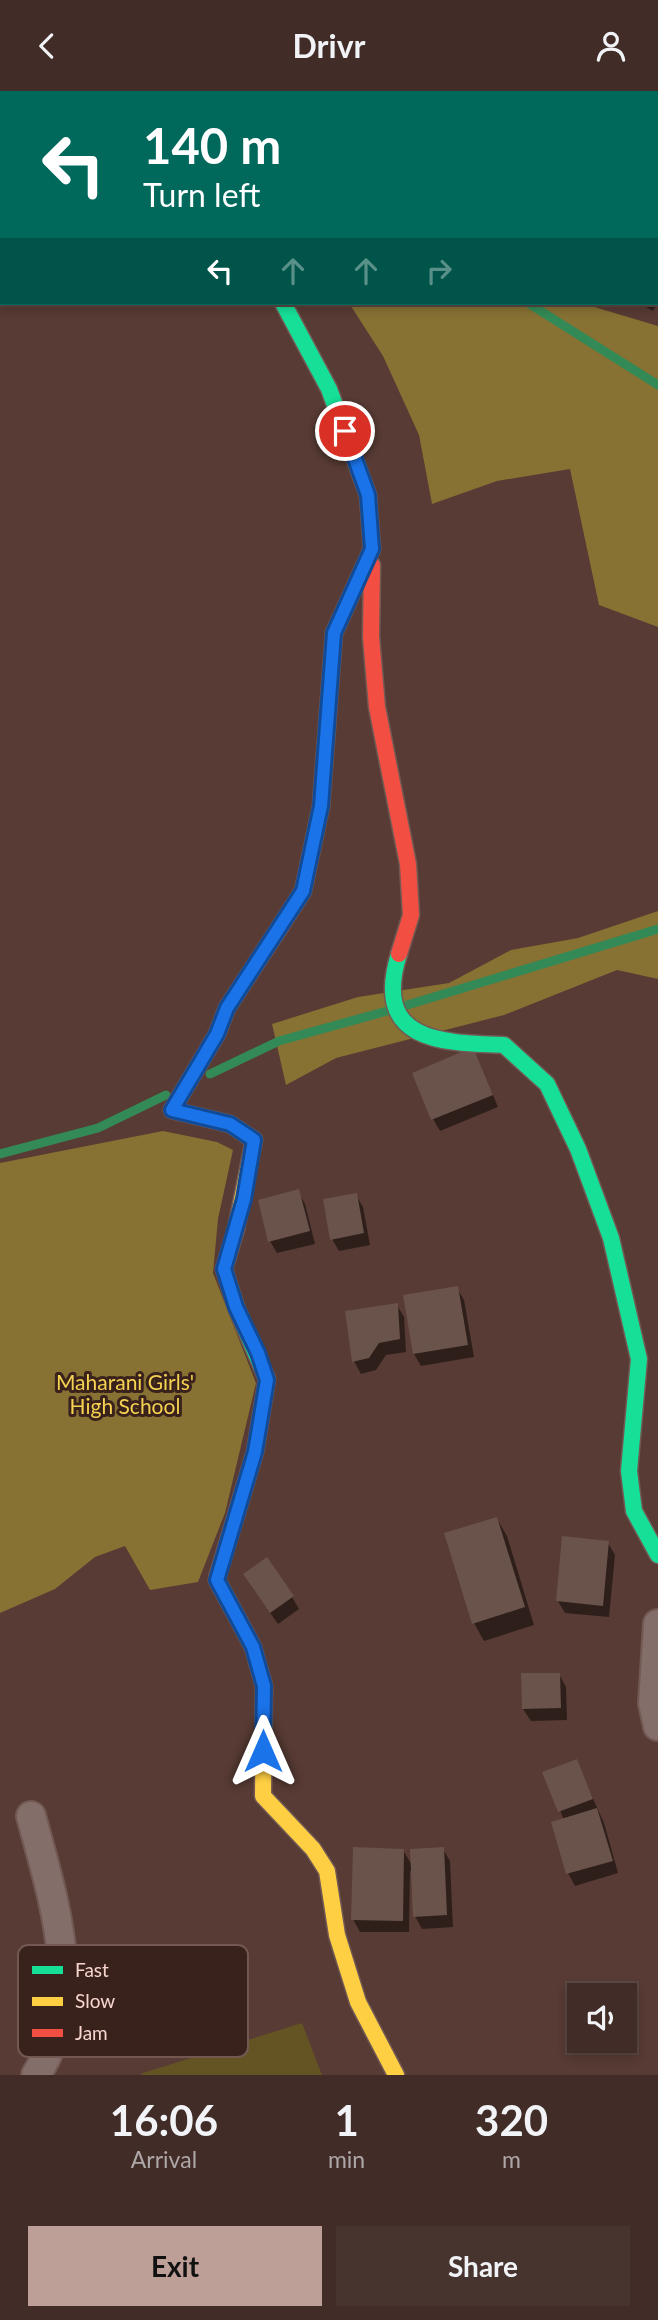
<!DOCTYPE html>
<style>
:root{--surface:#412c27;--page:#48342f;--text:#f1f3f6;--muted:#aea7a7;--line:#5a4844;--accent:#be9f97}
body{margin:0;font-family:Lato,sans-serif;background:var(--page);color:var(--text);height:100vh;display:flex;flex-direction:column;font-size:26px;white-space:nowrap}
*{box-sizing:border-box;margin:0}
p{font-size:23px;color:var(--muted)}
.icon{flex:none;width:38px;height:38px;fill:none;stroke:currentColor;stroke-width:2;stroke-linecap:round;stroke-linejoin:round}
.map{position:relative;height:1984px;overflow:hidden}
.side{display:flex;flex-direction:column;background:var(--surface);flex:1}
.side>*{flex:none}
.top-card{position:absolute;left:0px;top:0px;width:658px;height:214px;box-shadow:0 4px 10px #0003,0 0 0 2px var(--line);background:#00695c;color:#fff;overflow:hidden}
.tools{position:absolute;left:567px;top:1892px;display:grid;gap:14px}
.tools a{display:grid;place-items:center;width:70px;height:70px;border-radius:0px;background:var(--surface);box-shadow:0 4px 10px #0003,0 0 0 2px var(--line);font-size:35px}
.pin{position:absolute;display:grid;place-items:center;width:60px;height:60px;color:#fff;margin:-30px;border:4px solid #fff;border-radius:50%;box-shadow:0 2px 7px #0007}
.me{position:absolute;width:77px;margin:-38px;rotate:0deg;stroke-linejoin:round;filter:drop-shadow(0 0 5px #0008)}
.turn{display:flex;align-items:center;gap:24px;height:147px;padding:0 28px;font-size:32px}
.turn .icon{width:91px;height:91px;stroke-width:2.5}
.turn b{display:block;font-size:49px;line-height:60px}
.lanes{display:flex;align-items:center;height:66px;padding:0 28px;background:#0003;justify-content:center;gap:35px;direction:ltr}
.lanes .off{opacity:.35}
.eta{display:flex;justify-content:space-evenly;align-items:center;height:119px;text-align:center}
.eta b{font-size:42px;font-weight:700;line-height:49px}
.primary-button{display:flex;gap:14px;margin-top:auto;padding:14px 28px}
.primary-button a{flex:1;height:80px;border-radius:0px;background:var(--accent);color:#111;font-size:28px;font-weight:700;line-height:80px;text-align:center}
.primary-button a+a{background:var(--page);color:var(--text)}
header{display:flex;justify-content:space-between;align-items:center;height:91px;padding:0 28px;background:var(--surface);font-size:32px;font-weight:700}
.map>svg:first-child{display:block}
.green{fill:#645323}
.forest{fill:#877133}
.shadow{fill:#0007}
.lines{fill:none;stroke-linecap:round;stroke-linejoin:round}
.stream{stroke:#348a56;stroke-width:9}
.building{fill:#6a534a}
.street-casing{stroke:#725954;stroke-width:32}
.fast-casing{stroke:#725954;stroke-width:19}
.slow-casing{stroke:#725954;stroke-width:19}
.jam-casing{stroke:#725954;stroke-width:19}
.street{stroke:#846e69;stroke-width:28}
.fast{stroke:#16e098;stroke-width:16}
.slow{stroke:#ffcf43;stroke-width:16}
.jam{stroke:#f24e42;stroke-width:16}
.route-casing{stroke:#114b97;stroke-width:18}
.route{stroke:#1a73e8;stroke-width:12}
.labels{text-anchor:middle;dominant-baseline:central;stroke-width:6;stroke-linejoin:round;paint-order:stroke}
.park-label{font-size:21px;fill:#f5d251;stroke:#3a221c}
.key{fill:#3a221c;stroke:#725851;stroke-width:2}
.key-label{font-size:19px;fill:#f5d5cd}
</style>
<header><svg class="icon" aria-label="back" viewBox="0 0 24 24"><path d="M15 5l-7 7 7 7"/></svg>Drivr<svg class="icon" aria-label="person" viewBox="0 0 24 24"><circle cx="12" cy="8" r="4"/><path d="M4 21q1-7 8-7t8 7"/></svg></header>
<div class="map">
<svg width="658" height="1984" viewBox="0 0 658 1984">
<rect width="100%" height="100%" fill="#573b34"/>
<path class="green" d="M 302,1932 L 322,1984 L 141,1984 L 143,1982 Z"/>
<path class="forest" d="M 349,212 L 581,212 L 658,235 L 658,536 L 599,514 L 570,378 L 497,390 L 432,413 L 419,344 L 383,265 Z
M 658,820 L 658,888 L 617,879 L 504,924 L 336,967 L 286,994 L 272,933 L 358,906 L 449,892 L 511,859 L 578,847 Z
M 163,1040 L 217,1051 L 233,1059 L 218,1128 L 213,1182 L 256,1292 L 225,1422 L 198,1491 L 150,1499 L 125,1455 L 95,1466 L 55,1498 L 0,1522 L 0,1072 Z"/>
<path class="shadow" d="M 656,194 L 658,212 L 653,220 L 639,212 L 656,212 Z
M 479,971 L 498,1016 L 440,1040 L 433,1028 Z
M 298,1100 L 305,1113 L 315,1153 L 277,1162 L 270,1150 Z
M 356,1104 L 363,1116 L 370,1154 L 339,1160 L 332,1148 Z
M 457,1197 L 464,1209 L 474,1266 L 421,1275 L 414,1263 Z
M 397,1214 L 404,1226 L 406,1261 L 386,1264 L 376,1279 L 361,1283 L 354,1270 Z
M 497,1428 L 507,1445 L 534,1534 L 484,1550 L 474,1532 Z
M 608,1452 L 615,1464 L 609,1526 L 565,1522 L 558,1510 Z
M 252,1496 L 292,1506 L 299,1518 L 278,1533 Z
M 559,1583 L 566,1596 L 567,1629 L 531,1630 L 523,1618 Z
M 576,1670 L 604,1732 L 618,1782 L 575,1795 L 568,1782 L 564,1729 L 545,1682 Z
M 443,1758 L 450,1770 L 453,1836 L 422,1838 L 415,1825 L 413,1780 L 410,1780 L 409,1841 L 360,1841 L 353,1828 L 403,1759 L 413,1776 Z"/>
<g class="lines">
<path class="stream" d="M 300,0 L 302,2
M 528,212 L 658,294
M 404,915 L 658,838
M 210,983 L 279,950 L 387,920
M 0,1063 L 98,1037 L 166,1004"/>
</g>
<path class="building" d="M 473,956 L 493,1004 L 431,1029 L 412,982 Z
M 299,1098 L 310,1140 L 268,1151 L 258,1109 Z
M 357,1102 L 364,1142 L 330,1149 L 323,1108 Z
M 458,1195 L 468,1254 L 413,1263 L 403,1204 Z
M 398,1212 L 400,1248 L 379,1252 L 369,1267 L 352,1271 L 345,1220 Z
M 497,1426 L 525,1516 L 472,1533 L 444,1442 Z
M 562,1445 L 609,1450 L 603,1515 L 556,1510 Z
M 267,1466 L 294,1505 L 270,1522 L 243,1483 Z
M 521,1582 L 560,1582 L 561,1617 L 522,1618 Z
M 577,1668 L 593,1708 L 558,1721 L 542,1681 Z
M 597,1717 L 613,1770 L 566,1783 L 551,1731 Z
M 353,1756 L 404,1758 L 403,1830 L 351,1829 Z
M 444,1756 L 447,1824 L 413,1826 L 410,1758 Z"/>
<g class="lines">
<defs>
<path id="street" d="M 648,0 L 649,2
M 658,1533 L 653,1612 L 658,1635
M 31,1725 C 53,1807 87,1906 36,1984"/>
<path id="fast" d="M 278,839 L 303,800 L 321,715 L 334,542 L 372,458 L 368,404 L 329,298 L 283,212
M 399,863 C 372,950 439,952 504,954 L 547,993 L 578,1058 L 611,1147 L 639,1268 L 629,1380 L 634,1420 L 658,1464
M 218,1484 L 255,1361 L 267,1288 L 236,1216 L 224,1178 L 236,1138"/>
<path id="slow" d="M 236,1138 L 254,1049 L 230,1033 L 172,1019 L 217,943 L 227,917 L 278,839
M 218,1484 L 217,1489 L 253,1556 L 264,1595 L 263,1705 L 313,1758 L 327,1780 L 337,1844 L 358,1911 L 396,1984"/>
<path id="jam" d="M 372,474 L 371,546 L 377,616 L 408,773 L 411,824 L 399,863"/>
</defs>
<use href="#street" class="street-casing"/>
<use href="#fast" class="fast-casing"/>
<use href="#slow" class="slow-casing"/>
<use href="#jam" class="jam-casing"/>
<use href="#street" class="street"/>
<use href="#fast" class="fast"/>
<use href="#slow" class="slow"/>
<use href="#jam" class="jam"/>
</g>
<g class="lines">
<defs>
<path id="route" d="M 263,1660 L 264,1595 L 253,1556 L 217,1489 L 255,1361 L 267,1289 L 258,1262 L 236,1216 L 224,1178 L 244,1108 L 254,1049 L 230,1033 L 172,1019 L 217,943 L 227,917 L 303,800 L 321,715 L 334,542 L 372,458 L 368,404 L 345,340"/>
</defs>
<use href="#route" class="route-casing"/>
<use href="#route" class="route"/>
</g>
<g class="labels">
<g class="park-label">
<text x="125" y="1290">Maharani Girls'<tspan x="125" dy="24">High School</tspan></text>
</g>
</g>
<rect x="18" y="1854" width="230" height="112" rx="10" class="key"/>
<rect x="32" y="1875" width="31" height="8" fill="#16e098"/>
<rect x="32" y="1906" width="31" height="9" fill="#ffcf43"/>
<rect x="32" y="1938" width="31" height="8" fill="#f24e42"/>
<g class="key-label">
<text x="75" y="1886">Fast</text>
<text x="75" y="1917">Slow</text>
<text x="75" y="1949">Jam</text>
</g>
</svg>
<div class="tools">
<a><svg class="icon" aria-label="sound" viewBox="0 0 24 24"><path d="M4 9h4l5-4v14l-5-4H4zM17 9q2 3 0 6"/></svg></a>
</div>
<div class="pin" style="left:345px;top:340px;background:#d93025"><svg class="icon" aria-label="arrive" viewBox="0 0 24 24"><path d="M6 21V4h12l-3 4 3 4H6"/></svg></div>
<svg class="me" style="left:263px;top:1660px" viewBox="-20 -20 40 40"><path d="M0-17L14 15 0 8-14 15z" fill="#1a73e8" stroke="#fff" stroke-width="4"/></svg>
<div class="top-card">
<div class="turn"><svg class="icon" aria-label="left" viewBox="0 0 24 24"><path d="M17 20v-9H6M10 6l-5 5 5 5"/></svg><div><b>140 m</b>Turn left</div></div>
<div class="lanes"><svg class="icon" aria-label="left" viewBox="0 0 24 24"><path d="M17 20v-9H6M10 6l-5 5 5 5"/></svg><svg class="icon off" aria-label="ahead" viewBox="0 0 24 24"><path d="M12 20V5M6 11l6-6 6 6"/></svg><svg class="icon off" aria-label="ahead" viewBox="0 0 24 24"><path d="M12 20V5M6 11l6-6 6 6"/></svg><svg class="icon off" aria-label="right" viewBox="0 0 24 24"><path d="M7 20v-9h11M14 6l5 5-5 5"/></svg></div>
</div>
</div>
<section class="side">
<div class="eta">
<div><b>16:06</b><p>Arrival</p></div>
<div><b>1</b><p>min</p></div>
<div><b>320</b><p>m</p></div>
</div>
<div class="primary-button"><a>Exit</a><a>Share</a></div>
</section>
